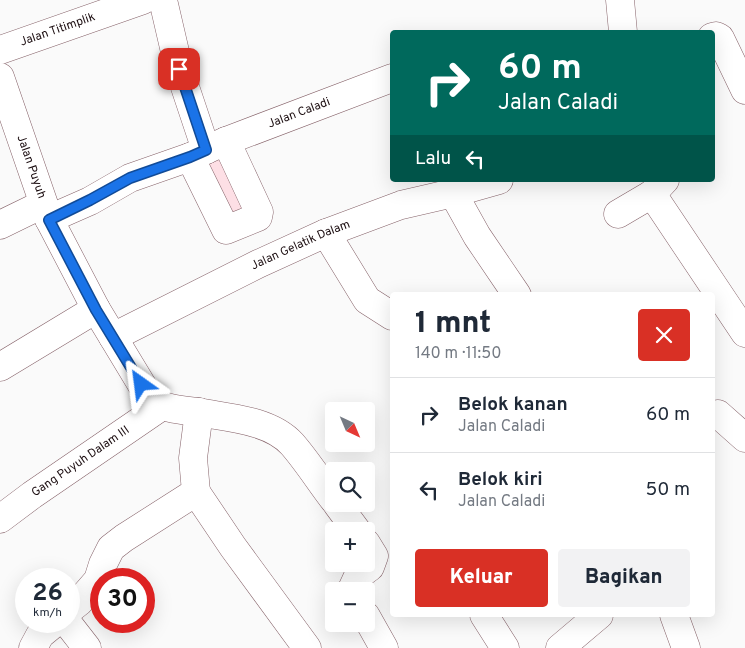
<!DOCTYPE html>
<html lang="id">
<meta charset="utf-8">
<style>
:root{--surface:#fff;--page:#f2f2f3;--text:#1f2937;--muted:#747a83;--line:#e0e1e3;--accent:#d93025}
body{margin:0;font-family:Overpass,sans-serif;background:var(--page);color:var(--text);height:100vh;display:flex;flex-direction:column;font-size:19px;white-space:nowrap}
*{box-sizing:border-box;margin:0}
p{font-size:16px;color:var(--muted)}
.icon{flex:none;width:28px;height:28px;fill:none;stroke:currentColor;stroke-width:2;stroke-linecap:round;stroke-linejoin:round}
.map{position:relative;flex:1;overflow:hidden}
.sheet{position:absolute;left:390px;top:292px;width:325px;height:325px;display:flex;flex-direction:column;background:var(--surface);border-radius:5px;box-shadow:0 5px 20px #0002}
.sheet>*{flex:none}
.top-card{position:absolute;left:390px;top:30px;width:325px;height:152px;border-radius:5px;box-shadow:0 5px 20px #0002;background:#00695c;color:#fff;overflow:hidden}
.needle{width:32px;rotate:136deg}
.tools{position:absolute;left:325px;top:402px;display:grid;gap:10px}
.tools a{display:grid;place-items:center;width:50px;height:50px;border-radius:5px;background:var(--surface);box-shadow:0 5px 20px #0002;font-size:25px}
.speed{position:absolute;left:15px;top:568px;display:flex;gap:10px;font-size:25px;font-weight:700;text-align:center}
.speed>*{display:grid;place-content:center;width:65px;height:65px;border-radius:50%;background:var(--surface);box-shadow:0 5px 20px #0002;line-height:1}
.speed small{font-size:12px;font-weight:400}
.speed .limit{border:8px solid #d22;background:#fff;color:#111}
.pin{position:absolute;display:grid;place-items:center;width:42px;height:42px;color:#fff;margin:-21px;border-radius:10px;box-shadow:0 2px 8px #0006}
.me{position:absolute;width:55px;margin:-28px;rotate:329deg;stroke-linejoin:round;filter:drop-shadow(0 0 4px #0008)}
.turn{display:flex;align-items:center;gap:18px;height:105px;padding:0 25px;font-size:22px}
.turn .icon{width:65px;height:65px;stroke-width:2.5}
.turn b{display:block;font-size:35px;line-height:42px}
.then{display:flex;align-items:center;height:48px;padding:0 25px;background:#0003;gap:10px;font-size:19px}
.round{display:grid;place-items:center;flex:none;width:52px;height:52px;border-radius:5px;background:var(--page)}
.overview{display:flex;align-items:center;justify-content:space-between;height:85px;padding:0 25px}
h1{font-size:30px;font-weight:800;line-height:38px}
.cta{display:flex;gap:10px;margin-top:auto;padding:10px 25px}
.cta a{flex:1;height:58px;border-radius:5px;background:var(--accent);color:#fff;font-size:20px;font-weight:800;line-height:58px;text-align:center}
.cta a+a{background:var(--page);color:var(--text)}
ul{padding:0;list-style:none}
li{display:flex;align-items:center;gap:15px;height:75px;padding:0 25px;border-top:1px solid var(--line)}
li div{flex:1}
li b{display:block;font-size:19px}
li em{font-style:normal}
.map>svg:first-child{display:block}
.green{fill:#fddfe5}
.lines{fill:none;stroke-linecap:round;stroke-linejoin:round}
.minor-casing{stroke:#866269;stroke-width:29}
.minor{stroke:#fff;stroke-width:28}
.route-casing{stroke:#114b97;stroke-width:12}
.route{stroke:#1a73e8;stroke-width:9}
.labels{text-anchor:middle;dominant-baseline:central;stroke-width:4.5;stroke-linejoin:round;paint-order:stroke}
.street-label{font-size:12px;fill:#1b0d10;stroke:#fff}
</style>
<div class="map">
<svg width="745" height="648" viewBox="0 0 745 648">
<rect width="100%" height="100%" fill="#fafafa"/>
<path class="green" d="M 225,145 L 255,216 L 227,228 L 192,158 Z"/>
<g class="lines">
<defs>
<g id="minor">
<path d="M 163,0 L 179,69 L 206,150"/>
<path d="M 620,0 L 623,32"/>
<path d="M 712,37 L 716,36 L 720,38 L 745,90"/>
<path id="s1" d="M 0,50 L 143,0"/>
<path id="s2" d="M 0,77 L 49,219 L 96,309 L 151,400 C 166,410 185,410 203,413 C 232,418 271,421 292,444 C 307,461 320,482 334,500"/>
<path d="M 190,157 L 226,230 L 258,217 L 259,212 L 226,141"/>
<path d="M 665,180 L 652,194 L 745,333"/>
<path d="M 453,193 L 477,236 L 517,295"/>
<path d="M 618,214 L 652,194"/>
<path id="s3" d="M 49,219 L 90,201 L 130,178 L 190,157 L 226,141 L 392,78"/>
<path d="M 0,225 L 43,204"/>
<path d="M 326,233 L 367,300 L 392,316"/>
<path id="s4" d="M 113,337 L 258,264 L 326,233 L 401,205 L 453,193 L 499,180"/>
<path d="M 0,367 L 96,309"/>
<path d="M 718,414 L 745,438"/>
<path d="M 196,492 L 233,547 L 307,648"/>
<path d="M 337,504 L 357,531"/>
<path id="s5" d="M 0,519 L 32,495 L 162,406"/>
<path d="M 353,591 L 352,589 L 358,576 L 370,567 L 374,556 L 366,543"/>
<path d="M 69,610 L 79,602 L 98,580 L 103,564 L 111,548 L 124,538 L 196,492 L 193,458 L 199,412"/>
<path d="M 484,615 L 505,648"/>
<path d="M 674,615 L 686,648"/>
<path d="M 366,616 L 384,648"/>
<path d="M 66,621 L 87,648"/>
<path d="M 33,648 L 40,635 L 57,621"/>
<path d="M 560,648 L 599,615"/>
</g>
</defs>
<use href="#minor" class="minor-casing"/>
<use href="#minor" class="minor"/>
</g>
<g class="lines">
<defs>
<path id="route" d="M 141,384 L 96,310 L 49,220 L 90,200 L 130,178 L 190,157 L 206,150 L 179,69"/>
</defs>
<use href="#route" class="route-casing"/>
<use href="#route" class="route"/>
</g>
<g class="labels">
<g class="street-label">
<text stroke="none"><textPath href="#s1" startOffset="61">Jalan Titimplik</textPath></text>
<text stroke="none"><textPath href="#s3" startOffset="272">Jalan Caladi</textPath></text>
<text stroke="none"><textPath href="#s2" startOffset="95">Jalan Puyuh</textPath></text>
<text stroke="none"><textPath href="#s4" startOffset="209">Jalan Gelatik Dalam</textPath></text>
<text stroke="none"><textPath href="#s5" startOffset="99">Gang Puyuh Dalam III</textPath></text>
</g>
</g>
</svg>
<div class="tools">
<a><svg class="needle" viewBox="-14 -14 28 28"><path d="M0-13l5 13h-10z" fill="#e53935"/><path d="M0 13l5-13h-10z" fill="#747a83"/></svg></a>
<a><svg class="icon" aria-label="search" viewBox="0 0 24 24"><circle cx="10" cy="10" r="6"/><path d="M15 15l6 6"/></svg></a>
<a>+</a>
<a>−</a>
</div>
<div class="speed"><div>26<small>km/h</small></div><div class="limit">30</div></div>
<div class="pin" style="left:179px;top:69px;background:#d93025"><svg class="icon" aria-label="arrive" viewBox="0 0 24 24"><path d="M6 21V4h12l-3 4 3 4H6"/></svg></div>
<svg class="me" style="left:141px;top:384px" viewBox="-20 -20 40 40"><path d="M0-17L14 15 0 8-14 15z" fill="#1a73e8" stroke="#fff" stroke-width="4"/></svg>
<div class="top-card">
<div class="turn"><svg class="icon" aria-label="right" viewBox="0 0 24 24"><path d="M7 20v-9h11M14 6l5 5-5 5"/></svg><div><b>60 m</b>Jalan Caladi</div></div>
<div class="then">Lalu<svg class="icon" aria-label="left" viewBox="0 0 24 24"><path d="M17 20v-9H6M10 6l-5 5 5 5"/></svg></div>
</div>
<section class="sheet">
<div class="overview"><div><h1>1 mnt</h1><p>140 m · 11:50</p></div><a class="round" style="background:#d93025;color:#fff"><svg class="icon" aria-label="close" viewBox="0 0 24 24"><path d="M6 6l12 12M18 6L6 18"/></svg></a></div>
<ul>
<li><svg class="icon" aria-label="right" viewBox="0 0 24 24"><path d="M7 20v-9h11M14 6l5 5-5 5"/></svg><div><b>Belok kanan</b><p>Jalan Caladi</p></div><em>60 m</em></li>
<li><svg class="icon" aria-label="left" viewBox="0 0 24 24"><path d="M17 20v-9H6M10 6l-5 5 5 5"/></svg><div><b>Belok kiri</b><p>Jalan Caladi</p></div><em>50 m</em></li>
</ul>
<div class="cta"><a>Keluar</a><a>Bagikan</a></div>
</section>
</div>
